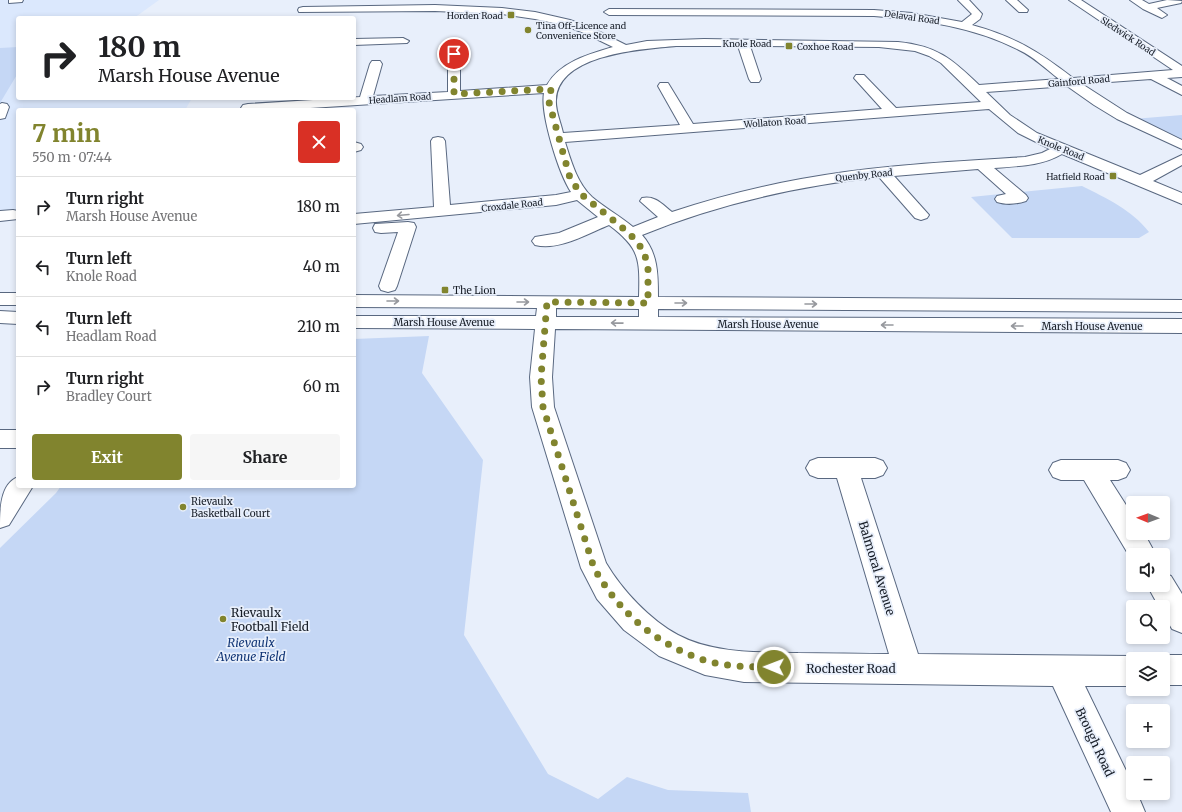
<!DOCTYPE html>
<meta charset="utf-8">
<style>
:root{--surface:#fff;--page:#f6f6f6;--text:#202124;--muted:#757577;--line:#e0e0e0;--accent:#81842e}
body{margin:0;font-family:Merriweather,serif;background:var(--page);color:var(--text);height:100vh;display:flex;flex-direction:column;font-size:15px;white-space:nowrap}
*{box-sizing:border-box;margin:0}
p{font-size:13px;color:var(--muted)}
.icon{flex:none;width:22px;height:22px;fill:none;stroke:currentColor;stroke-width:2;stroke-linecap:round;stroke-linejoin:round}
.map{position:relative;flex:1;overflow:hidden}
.panel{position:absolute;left:16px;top:108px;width:340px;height:380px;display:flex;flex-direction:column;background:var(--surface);border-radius:4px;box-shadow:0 2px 6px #0003}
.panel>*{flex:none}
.hud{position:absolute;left:16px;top:16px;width:340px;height:84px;border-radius:4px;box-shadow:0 2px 6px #0003;background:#fff;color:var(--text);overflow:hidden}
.needle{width:26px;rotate:271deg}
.tools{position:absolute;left:1126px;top:496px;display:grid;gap:8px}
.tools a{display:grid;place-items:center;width:44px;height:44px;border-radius:4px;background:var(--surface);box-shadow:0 2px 6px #0003;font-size:20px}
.pin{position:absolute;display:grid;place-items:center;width:34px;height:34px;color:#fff;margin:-17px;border:2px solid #fff;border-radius:50%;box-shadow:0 1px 4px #0007}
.me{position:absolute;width:44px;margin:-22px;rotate:271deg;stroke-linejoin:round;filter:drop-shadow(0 0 3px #0008)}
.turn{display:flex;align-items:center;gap:14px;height:84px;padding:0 16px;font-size:18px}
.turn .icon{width:52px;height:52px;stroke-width:2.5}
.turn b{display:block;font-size:28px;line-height:34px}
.round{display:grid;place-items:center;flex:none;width:42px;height:42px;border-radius:4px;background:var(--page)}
.head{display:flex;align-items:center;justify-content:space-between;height:68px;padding:0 16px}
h1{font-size:24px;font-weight:700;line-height:30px;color:var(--accent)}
.button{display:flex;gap:8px;margin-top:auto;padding:8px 16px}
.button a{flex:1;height:46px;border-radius:4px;background:var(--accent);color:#fff;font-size:16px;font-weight:700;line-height:46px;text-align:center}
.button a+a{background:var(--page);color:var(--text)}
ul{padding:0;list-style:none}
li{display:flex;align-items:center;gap:12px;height:60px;padding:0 16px;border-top:1px solid var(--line)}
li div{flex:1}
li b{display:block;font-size:15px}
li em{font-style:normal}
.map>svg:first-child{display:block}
.built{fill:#dbe8fd}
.green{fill:#c5d7f5}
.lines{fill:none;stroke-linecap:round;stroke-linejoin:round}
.minor-casing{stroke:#596880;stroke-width:2}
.minor{fill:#fff;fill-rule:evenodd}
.oneway{stroke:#97999e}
.route{stroke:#81842e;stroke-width:7;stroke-dasharray:0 12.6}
.poi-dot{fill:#81842e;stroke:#e8effb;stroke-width:1.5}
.labels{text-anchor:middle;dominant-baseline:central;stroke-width:3.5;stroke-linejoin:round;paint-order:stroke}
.far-poi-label{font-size:9px;fill:#171d27;stroke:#e8effb;text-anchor:end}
.far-street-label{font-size:9px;fill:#171d27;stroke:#e8effb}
.poi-label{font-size:10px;fill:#171d27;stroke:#e8effb;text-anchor:start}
.street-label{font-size:10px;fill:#171d27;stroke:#e8effb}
.near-street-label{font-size:12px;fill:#171d27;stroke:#e8effb}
.near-poi-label{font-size:12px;fill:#171d27;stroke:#e8effb;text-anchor:start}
.near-park-label{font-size:12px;font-style:italic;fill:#123676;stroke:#e8effb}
</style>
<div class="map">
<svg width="1182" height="812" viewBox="0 0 1182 812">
<rect width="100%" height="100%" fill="#e8effb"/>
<path class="built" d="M 0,0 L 159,0 L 134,18 L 18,18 L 18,98 L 192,98 L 185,110 L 18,110 L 18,212 L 0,214 Z"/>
<path class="green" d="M 18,47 L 18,73 L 0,103 L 0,48 Z
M 1182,115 L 1182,142 L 1133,119 Z
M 1082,186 C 1106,198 1132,210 1149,232 L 1139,238 L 1012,238 L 971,197 Z
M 429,336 L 422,373 L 483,460 L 464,635 L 548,774 L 598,799 L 627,777 L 668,790 L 748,793 L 751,812 L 0,812 L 0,548 L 56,493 L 61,486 L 354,486 L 354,339 Z"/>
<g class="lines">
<defs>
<path id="minor" d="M 9,0 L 23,0 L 22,2 L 9,3 Z
M 958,0 L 969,0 L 982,14 L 980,19 L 972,25 C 1015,37 1038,51 1073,78 L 1173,70 L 1069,0 L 1081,0 L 1182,66 L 1182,77 L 1167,78 L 1182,86 L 1182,95 L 1151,79 L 1082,84 L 1127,113 L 1182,140 L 1182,149 L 1117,119 L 1094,105 L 1067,86 L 986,92 L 1010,115 L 1037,133 L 1140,175 L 1182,155 L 1182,165 L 1153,181 L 1182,193 L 1182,204 L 1062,154 C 1042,166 1018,166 994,168 L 1026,195 L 1028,198 L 1026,201 C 1017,204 1006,205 997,202 L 995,199 L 997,196 L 1006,194 L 978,169 L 894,176 L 929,215 L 927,218 L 921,220 L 915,218 L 879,177 C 797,186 718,204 642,235 C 658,253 658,274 658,297 L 1182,300 L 1182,312 L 658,309 L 658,317 L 1182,319 L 1182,333 L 555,329 L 552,377 L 554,407 L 606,563 C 622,590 650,620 678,635 C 714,654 758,652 798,653 C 828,653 859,654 889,654 L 837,478 L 818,478 L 810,475 L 806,468 L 810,461 L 818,458 L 875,458 L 883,461 L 887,468 L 883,475 L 875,478 L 861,478 L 918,654 L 1133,656 L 1140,659 L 1133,659 L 1133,686 L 1085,686 L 1133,785 L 1133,793 L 1137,793 L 1145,812 L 1111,812 L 1053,686 L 744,682 L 705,675 L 659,656 L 624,630 L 597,599 L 581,568 L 532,407 L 530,377 L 535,329 L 354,328 L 354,316 L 536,316 L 537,308 L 354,307 L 354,295 L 639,297 C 640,259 640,248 609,225 C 587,234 559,251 535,245 L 532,241 L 535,237 L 559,233 L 598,217 L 577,200 L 556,205 L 354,224 L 354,214 L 434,207 L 431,141 L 433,138 L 438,137 L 443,138 L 445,141 L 450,205 L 556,195 L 571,192 C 559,174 540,114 544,93 L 279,110 L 243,110 L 241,108 L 243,105 L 248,104 L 360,97 L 370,64 L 372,61 L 380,61 L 382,64 L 373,96 L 448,92 L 448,54 L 450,52 L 458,52 L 460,54 L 460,91 L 547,85 C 560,62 589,54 613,47 L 584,33 L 563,25 L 535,19 L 502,14 L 435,11 L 299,12 L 298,10 L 299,8 L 303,7 L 435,5 L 502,8 L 535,12 L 570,20 L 592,28 L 626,45 L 647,41 L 704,39 L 898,42 C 937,46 951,58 979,85 L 1059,79 C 1046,69 1034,57 1019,50 C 974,27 924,20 874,16 L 609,15 L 604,12 L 609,9 L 874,10 L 912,13 L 962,22 L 972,14 ZM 676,46 L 738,46 L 749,79 L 751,82 L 759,82 L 761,79 L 750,46 L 879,47 L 915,51 L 929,56 L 941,63 L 981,102 L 896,108 L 864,75 L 856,75 L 854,78 L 882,109 L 693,124 L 668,83 L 660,83 L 658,86 L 680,125 L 563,133 C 561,123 555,110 556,100 C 558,54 642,49 676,46 ZM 989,109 L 1018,133 L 1050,149 L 1042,153 L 1025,157 C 950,162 875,165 801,179 C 757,187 714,198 672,212 C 663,205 655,195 642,198 L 640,201 L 658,217 L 633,227 C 620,216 605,208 592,197 C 577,183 571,161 565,142 ZM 556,308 L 639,309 L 639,317 L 556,317 Z
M 1006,0 L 1017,0 L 1028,10 L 1027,12 L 1019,12 Z
M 1130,0 L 1142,0 L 1149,4 L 1167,0 L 1182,1 L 1181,3 L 1157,8 L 1167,15 L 1162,18 L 1143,9 Z
M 403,38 L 409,41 L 407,43 L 354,45 L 354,39 Z
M 2,103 L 7,104 L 9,107 L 5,118 L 0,119 L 0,104 Z
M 354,142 L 361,144 L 363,147 L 361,150 L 354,152 Z
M 13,210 L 18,211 L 18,219 L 0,221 L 0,211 Z
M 408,222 L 414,223 L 416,227 L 397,286 L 395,290 L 388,292 L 381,290 L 379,286 L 398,232 L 381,233 L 375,232 L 373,228 L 375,224 Z
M 0,293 L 18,293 L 18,305 L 0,305 Z
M 0,311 L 18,312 L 18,324 L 0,323 Z
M 0,430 L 18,430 L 18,448 L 0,448 Z
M 1061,460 L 1118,460 L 1126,463 L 1130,470 L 1126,477 L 1118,480 L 1110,480 L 1133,516 L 1133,533 L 1144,533 L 1156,555 L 1133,555 L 1133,562 L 1084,480 L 1061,480 L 1053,477 L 1049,470 L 1053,463 Z
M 18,477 L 18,486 L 33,486 L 9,525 L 0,528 C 0,510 0,484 18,477 Z
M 1163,573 L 1171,576 L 1182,594 L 1182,633 L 1172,629 L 1163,613 L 1163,607 L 1159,607 L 1147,585 L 1163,585 Z
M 1163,655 L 1182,655 L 1182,685 L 1163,685 L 1163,659 L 1154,659 Z"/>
</defs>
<use href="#minor" class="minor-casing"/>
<use href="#minor" class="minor"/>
</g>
<defs><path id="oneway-shaft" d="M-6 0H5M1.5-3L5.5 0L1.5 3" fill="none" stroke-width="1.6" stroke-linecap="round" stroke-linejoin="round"/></defs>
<g class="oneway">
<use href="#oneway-shaft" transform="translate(403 215) rotate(175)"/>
<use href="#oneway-shaft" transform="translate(393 301)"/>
<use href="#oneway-shaft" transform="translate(523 302)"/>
<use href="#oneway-shaft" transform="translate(681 303)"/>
<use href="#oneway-shaft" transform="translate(811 304)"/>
<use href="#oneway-shaft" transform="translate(617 323) rotate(-179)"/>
<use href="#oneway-shaft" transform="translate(887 325) rotate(-180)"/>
<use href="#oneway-shaft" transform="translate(1017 326) rotate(-180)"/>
</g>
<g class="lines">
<path class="route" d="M 454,54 L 454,94 L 551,89 L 549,102 L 570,178 L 581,194 L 630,234 L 644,251 L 648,269 L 648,303 L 547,302 L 541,377 L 543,407 L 594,568 C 619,612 655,644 704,660 C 726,667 751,667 774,667"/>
</g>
<g class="poi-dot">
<rect x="507" y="11" width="8" height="8" rx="2"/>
<circle cx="528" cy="30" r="4"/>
<rect x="785" y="42" width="8" height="8" rx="2"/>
<rect x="1109" y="172" width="8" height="8" rx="2"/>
<rect x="441" y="286" width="8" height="8" rx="2"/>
<circle cx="183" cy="507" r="4"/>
<circle cx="223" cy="619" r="4"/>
</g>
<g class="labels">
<g class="far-poi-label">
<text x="503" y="15">Horden Road</text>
<text x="536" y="25" text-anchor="start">Tina Off-Licence and<tspan x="536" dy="10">Convenience Store</tspan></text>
<text x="797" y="46" text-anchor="start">Coxhoe Road</text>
<text x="1105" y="176">Hatfield Road</text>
</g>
<g class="far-street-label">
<text transform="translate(912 17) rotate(8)">Delaval Road</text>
<text transform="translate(1128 36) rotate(33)">Sledwick Road</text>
<text x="747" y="43">Knole Road</text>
<text transform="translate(1079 81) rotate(-5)">Gainford Road</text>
<text transform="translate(400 98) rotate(-4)">Headlam Road</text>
<text transform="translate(775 122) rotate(-4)">Wollaton Road</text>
<text transform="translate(1061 148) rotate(22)">Knole Road</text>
<text transform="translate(864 175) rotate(-6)">Quenby Road</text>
<text transform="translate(512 205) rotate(-6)">Croxdale Road</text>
</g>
<g class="poi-label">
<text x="453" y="290">The Lion</text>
<text x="191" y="501">Rievaulx<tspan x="191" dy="12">Basketball Court</tspan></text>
</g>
<g class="street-label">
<text x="444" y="322">Marsh House Avenue</text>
<text x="768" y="324">Marsh House Avenue</text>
<text x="1092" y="326">Marsh House Avenue</text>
</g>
<g class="near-street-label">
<text transform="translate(877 568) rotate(73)">Balmoral Avenue</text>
<text x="851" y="668">Rochester Road</text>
<text transform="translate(1095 742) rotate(65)">Brough Road</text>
</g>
<g class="near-poi-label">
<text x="231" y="612">Rievaulx<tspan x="231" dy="14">Football Field</tspan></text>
</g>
<g class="near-park-label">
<text x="251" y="642">Rievaulx<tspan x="251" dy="14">Avenue Field</tspan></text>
</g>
</g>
</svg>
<div class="tools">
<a><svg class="needle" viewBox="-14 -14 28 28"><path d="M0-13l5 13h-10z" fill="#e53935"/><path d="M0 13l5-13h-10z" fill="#757577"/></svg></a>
<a><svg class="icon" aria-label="sound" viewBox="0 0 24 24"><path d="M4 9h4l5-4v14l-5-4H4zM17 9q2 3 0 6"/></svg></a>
<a><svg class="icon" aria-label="search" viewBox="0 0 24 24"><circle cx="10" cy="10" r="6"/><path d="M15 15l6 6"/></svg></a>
<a><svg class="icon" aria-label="layers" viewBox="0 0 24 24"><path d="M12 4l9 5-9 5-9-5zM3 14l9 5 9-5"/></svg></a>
<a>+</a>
<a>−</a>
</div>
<div class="pin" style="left:454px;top:54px;background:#d93025"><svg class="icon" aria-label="arrive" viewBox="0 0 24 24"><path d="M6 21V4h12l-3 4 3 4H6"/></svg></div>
<svg class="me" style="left:774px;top:667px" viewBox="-20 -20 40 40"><circle r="17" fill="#81842e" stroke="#fff" stroke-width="3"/><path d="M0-11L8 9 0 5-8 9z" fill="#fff"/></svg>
<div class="hud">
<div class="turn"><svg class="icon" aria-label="right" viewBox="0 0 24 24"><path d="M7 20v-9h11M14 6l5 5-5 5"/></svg><div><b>180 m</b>Marsh House Avenue</div></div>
</div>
<section class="panel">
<div class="head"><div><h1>7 min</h1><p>550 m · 07:44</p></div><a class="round" style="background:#d93025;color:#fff"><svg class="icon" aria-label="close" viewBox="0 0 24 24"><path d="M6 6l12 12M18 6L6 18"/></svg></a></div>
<ul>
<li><svg class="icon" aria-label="right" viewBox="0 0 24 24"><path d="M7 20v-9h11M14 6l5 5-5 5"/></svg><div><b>Turn right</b><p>Marsh House Avenue</p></div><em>180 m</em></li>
<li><svg class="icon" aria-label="left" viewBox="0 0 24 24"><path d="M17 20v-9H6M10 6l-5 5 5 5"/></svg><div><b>Turn left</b><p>Knole Road</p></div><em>40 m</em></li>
<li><svg class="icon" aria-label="left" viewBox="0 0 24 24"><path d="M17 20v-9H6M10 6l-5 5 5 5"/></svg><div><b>Turn left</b><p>Headlam Road</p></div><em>210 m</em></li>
<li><svg class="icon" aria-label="right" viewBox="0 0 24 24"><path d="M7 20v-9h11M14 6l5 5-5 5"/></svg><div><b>Turn right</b><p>Bradley Court</p></div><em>60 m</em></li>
</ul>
<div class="button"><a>Exit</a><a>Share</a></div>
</section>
</div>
